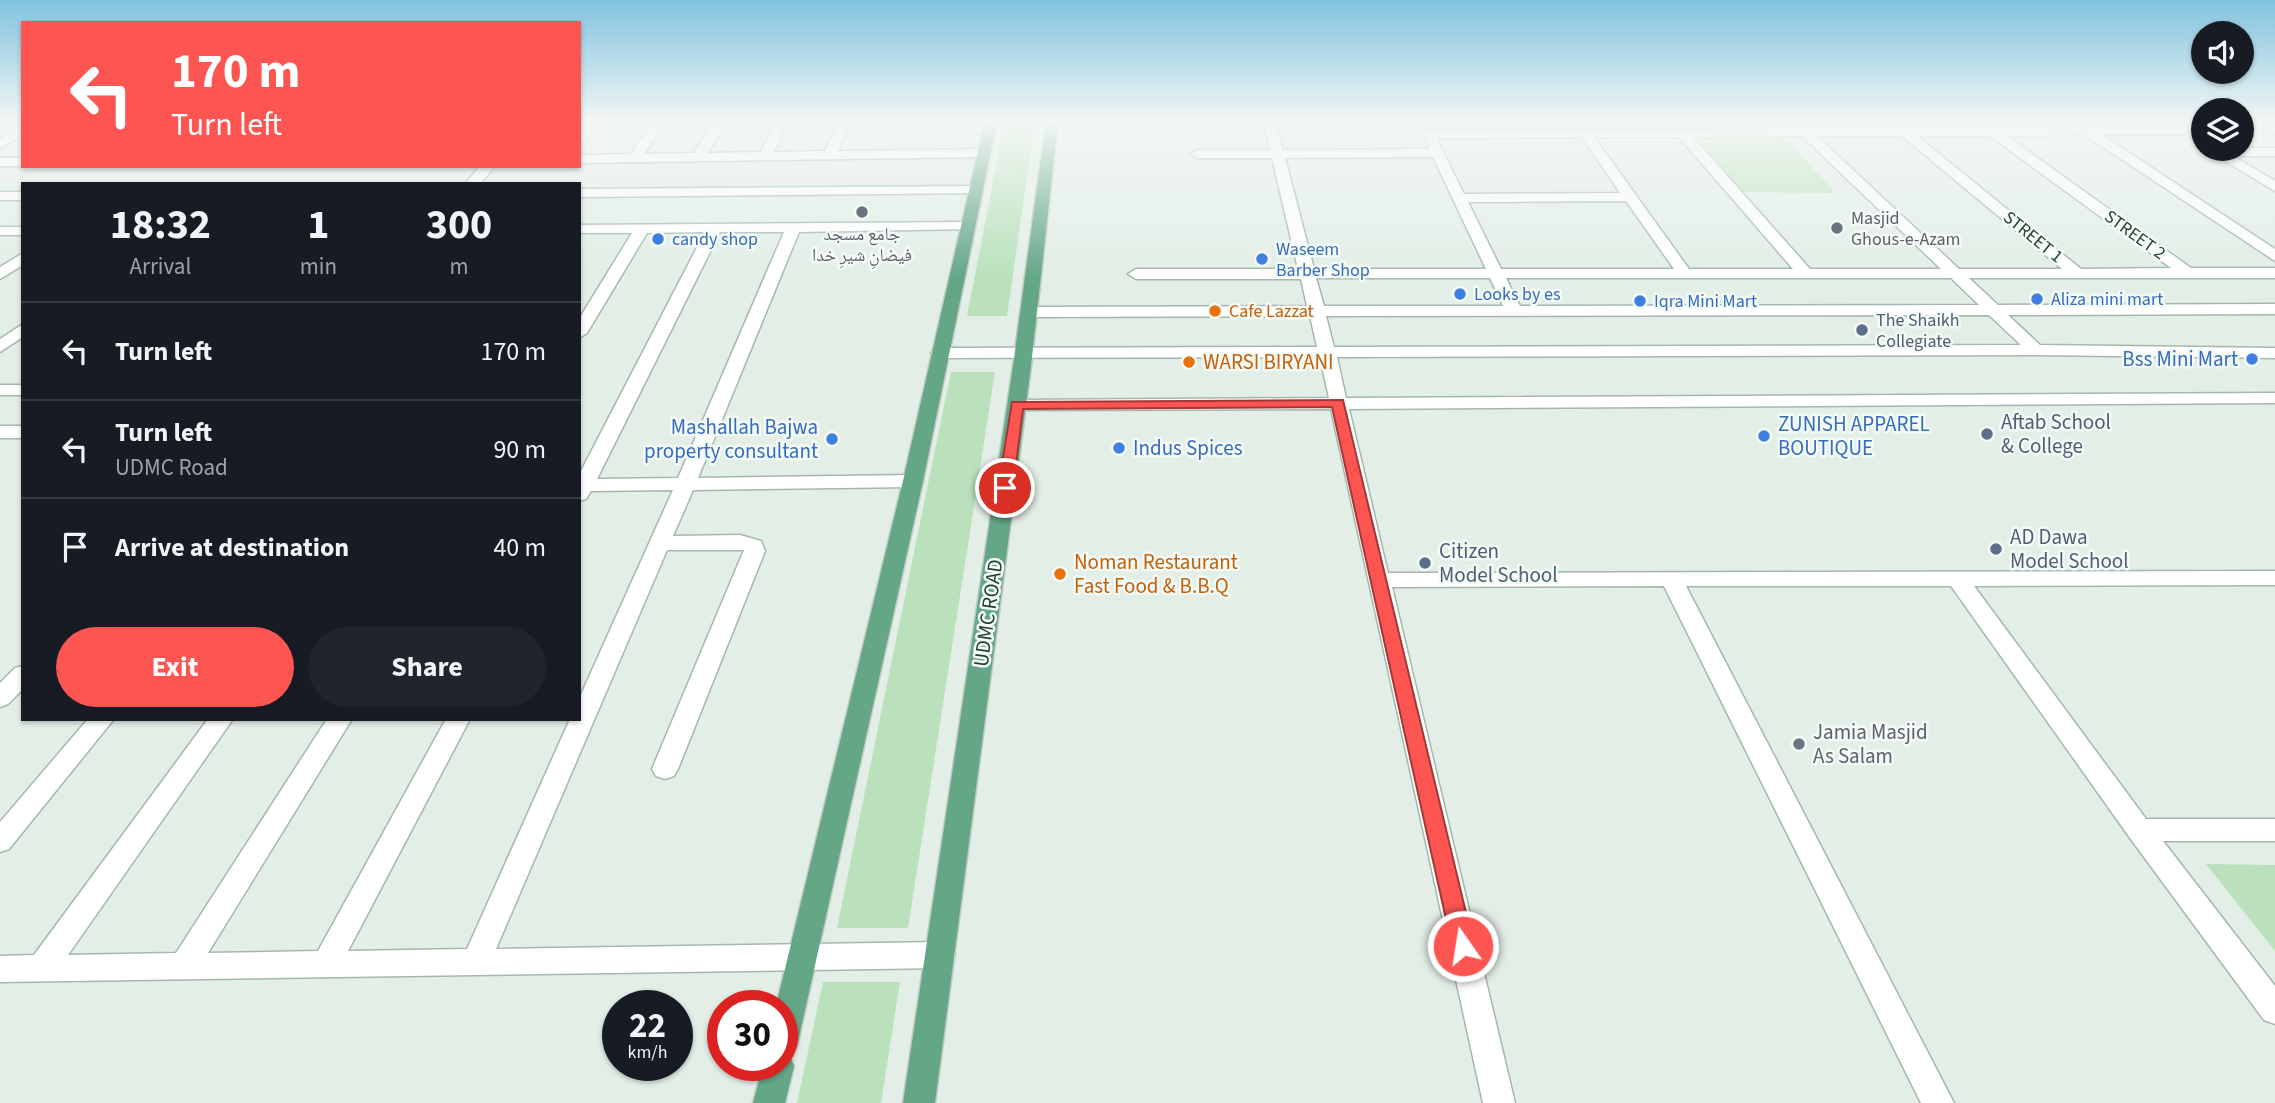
<!DOCTYPE html>
<meta charset="utf-8">
<style>
:root{--surface:#171b24;--page:#20242c;--text:#f1f3f6;--muted:#9ea1a6;--line:#363941;--accent:#fd5552}
body{margin:0;font-family:"Source Sans 3","Noto Naskh Arabic",sans-serif;background:var(--page);color:var(--text);height:100vh;display:flex;flex-direction:column;font-size:26px;white-space:nowrap}
*{box-sizing:border-box;margin:0}
p{font-size:23px;color:var(--muted)}
.icon{flex:none;width:38px;height:38px;fill:none;stroke:currentColor;stroke-width:2;stroke-linecap:round;stroke-linejoin:round}
.map{position:relative;flex:1;overflow:hidden}
.drawer{position:absolute;left:21px;top:182px;width:560px;height:539px;display:flex;flex-direction:column;background:var(--surface);border-radius:0px;box-shadow:0 2px 5px #0004}
.drawer>*{flex:none}
.hud{position:absolute;left:21px;top:21px;width:560px;height:147px;border-radius:0px;box-shadow:0 2px 5px #0004;background:#fd5552;color:#fff;overflow:hidden}
.controls{position:absolute;left:2191px;top:21px;display:grid;gap:14px}
.controls a{display:grid;place-items:center;width:63px;height:63px;border-radius:50%;background:var(--surface);box-shadow:0 2px 5px #0004;font-size:35px}
.speed{position:absolute;left:602px;top:990px;display:flex;gap:14px;font-size:35px;font-weight:700;text-align:center}
.speed>*{display:grid;place-content:center;width:91px;height:91px;border-radius:50%;background:var(--surface);box-shadow:0 2px 5px #0004;line-height:1}
.speed small{font-size:18px;font-weight:400}
.speed .limit{border:10px solid #d22;background:#fff;color:#111}
.pin{position:absolute;display:grid;place-items:center;width:60px;height:60px;color:#fff;margin:-30px;border:4px solid #fff;border-radius:50%;box-shadow:0 2px 7px #0007}
.me{position:absolute;width:77px;margin:-38px;rotate:347deg;stroke-linejoin:round;filter:drop-shadow(0 0 5px #0008)}
.turn{display:flex;align-items:center;gap:24px;height:147px;padding:0 35px;font-size:32px}
.turn .icon{width:91px;height:91px;stroke-width:2.5}
.turn b{display:block;font-size:49px;line-height:60px}
.eta{display:flex;justify-content:space-evenly;align-items:center;height:119px;text-align:center}
.eta b{font-size:42px;font-weight:700;line-height:49px}
.primary-button{display:flex;gap:14px;margin-top:auto;padding:14px 35px}
.primary-button a{flex:1;height:80px;border-radius:42px;background:var(--accent);color:#fff;font-size:28px;font-weight:700;line-height:80px;text-align:center}
.primary-button a+a{background:var(--page);color:var(--text)}
ul{padding:0;list-style:none}
li{display:flex;align-items:center;gap:21px;height:98px;padding:0 35px;border-top:2px solid var(--line)}
li div{flex:1}
li b{display:block;font-size:26px}
li em{font-style:normal}
.map>svg:first-child{display:block}
.green{fill:#bae1bc}
.lines{fill:none;stroke-linecap:round;stroke-linejoin:round}
.minor-casing{stroke:#a5b7ad;stroke-width:3}
.major-casing{stroke:#c1cac5;stroke-width:3}
.minor{fill:#fff;fill-rule:evenodd}
.major{fill:#64a787;fill-rule:evenodd}
.route{fill:#fd5552;stroke:#a43735;stroke-width:2}
.worship-dot{fill:#6b7280;stroke:#f4faf6;stroke-width:2.5}
.shop-dot{fill:#3f7fe0;stroke:#f4faf6;stroke-width:2.5}
.food-dot{fill:#e8710a;stroke:#f4faf6;stroke-width:2.5}
.service-dot{fill:#5c6f8a;stroke:#f4faf6;stroke-width:2.5}
.labels{text-anchor:middle;dominant-baseline:central;stroke-width:5;stroke-linejoin:round;paint-order:stroke}
.far-worship-label{font-size:18px;fill:#5b616d;stroke:#f4faf6;text-anchor:start}
.far-street-label{font-size:18px;fill:#214131;stroke:#f4faf6}
.far-shop-label{font-size:18px;fill:#366cbe;stroke:#f4faf6;text-anchor:start}
.far-food-label{font-size:18px;fill:#c56008;stroke:#f4faf6;text-anchor:start}
.far-service-label{font-size:18px;fill:#4e5e75;stroke:#f4faf6;text-anchor:start}
.shop-label{font-size:21px;fill:#366cbe;stroke:#f4faf6;text-anchor:end}
.food-label{font-size:21px;fill:#c56008;stroke:#f4faf6;text-anchor:start}
.service-label{font-size:21px;fill:#4e5e75;stroke:#f4faf6;text-anchor:start}
.street-label{font-size:21px;fill:#214131;stroke:#f4faf6}
.worship-label{font-size:21px;fill:#5b616d;stroke:#f4faf6;text-anchor:start}
</style>
<div class="map">
<svg width="2275" height="1103" viewBox="0 0 2275 1103">
<rect width="100%" height="100%" fill="#e3eee7"/>
<path class="green" d="M 1005,121 L 1035,121 L 1007,316 L 967,316 Z
M 1691,131 L 1764,131 L 1786,138 L 1835,193 L 1743,192 Z
M 951,372 L 995,372 L 908,928 L 837,928 Z
M 2206,864 L 2275,865 L 2275,951 Z
M 823,982 L 900,982 L 881,1103 L 797,1103 Z"/>
<g class="lines">
<defs>
<path id="minor" d="M 590,121 L 603,121 L 579,146 L 579,134 Z
M 654,121 L 667,121 L 644,154 L 694,153 L 715,121 L 727,121 L 708,153 L 761,152 L 776,121 L 788,121 L 774,152 L 825,151 L 839,121 L 851,121 L 838,151 L 984,149 L 991,153 L 984,157 L 579,163 L 579,155 L 631,154 Z
M 1263,121 L 1275,121 L 1283,150 L 1429,149 L 1426,137 L 1422,134 L 1428,130 L 1795,129 L 1801,124 L 1809,129 L 1894,128 L 1900,124 L 1908,128 L 2084,125 L 2186,128 L 2188,131 L 2182,135 L 2102,135 L 2275,249 L 2275,261 L 2085,135 L 2007,136 L 2191,268 L 2275,268 L 2275,278 L 1969,278 L 1998,305 L 2275,304 L 2275,314 L 2008,315 L 2040,345 L 2275,348 L 2275,358 L 2036,355 L 1337,357 L 1346,398 L 2275,393 L 2275,403 L 1349,409 L 1388,573 L 2275,571 L 2275,585 L 1974,586 L 2146,819 L 2275,819 L 2275,841 L 2163,841 L 2275,986 L 2275,1024 L 2264,1020 L 2130,838 L 1951,586 L 1686,586 L 1954,1103 L 1921,1103 L 1664,586 L 1392,587 L 1515,1103 L 1483,1103 L 1331,409 L 1017,410 L 1008,405 L 1017,400 L 1329,398 L 1320,357 L 940,358 L 931,353 L 940,348 L 1317,347 L 1310,316 L 1029,317 L 1021,312 L 1029,307 L 1307,306 L 1301,279 L 1136,279 L 1128,274 L 1136,269 L 1298,269 L 1272,158 L 1197,158 L 1190,154 L 1197,150 L 1270,150 ZM 1802,136 L 1941,269 L 1810,269 L 1693,137 ZM 1817,136 L 1902,136 L 2062,269 L 1959,269 ZM 1917,136 L 1990,136 L 2171,268 L 2081,269 ZM 1582,137 L 1620,193 L 1464,194 L 1436,138 ZM 1594,137 L 1679,137 L 1793,269 L 1689,269 ZM 1433,157 L 1486,269 L 1314,269 L 1285,158 ZM 1626,201 L 1674,269 L 1501,269 L 1468,202 ZM 1316,278 L 1490,278 L 1503,306 L 1324,306 ZM 1506,278 L 1951,278 L 1979,305 L 1520,306 ZM 1989,315 L 2021,345 L 1334,347 L 1326,316 Z
M 2254,121 L 2275,125 L 2275,134 Z
M 23,127 L 23,136 L 0,148 L 0,139 Z
M 2242,148 L 2275,148 L 2275,156 L 2233,156 L 2275,181 L 2275,191 L 2205,149 Z
M 0,158 L 23,158 L 23,166 L 0,166 Z
M 480,166 L 495,166 L 480,184 L 465,184 Z
M 974,186 L 981,190 L 979,193 L 579,197 L 579,189 Z
M 0,192 L 23,192 L 23,200 L 0,200 Z
M 967,222 L 974,226 L 972,229 L 799,232 L 698,478 L 913,475 L 923,481 L 913,487 L 693,490 L 673,536 L 740,535 L 761,541 L 765,551 L 678,769 L 674,776 L 665,779 L 656,776 L 652,769 L 744,550 L 667,550 L 496,949 L 941,942 L 951,946 L 955,955 L 951,964 L 941,968 L 0,982 L 0,956 L 34,955 L 208,719 L 233,719 L 68,955 L 176,953 L 327,719 L 352,719 L 208,953 L 318,951 L 446,719 L 470,719 L 348,951 L 467,949 L 570,719 L 579,719 L 579,699 L 673,490 L 591,491 L 586,499 L 579,501 L 579,475 L 705,232 L 647,233 L 587,333 L 579,338 L 579,319 L 632,233 L 579,233 L 579,225 ZM 720,232 L 784,232 L 678,478 L 597,479 Z
M 0,227 L 23,227 L 23,235 L 0,235 Z
M 23,253 L 23,265 L 0,279 L 0,267 Z
M 23,324 L 23,337 L 0,352 L 0,339 Z
M 0,385 L 23,385 L 23,395 L 0,395 Z
M 0,426 L 23,426 L 23,438 L 0,438 Z
M 23,666 L 23,689 L 8,704 L 0,707 L 0,683 L 15,668 Z
M 88,719 L 114,719 L 9,849 L 0,852 L 0,822 Z"/>
<path id="major" d="M 985,121 L 997,121 L 923,481 L 797,1046 L 790,1057 L 794,1066 L 785,1103 L 753,1103 L 763,1066 L 782,1066 L 782,1006 L 776,1006 L 903,481 Z
M 1046,121 L 1058,121 L 1031,366 L 935,1103 L 903,1103 L 1013,366 Z"/>
</defs>
<use href="#minor" class="minor-casing"/>
<use href="#major" class="major-casing"/>
<use href="#minor" class="minor"/>
<use href="#major" class="major"/>
</g>
<linearGradient id="sky" x2="0" y2="1"><stop stop-color="#81c2df"/><stop offset="0.44" stop-color="#f2f7f4"/><stop offset="1" stop-color="#f2f7f4" stop-opacity="0"/></linearGradient>
<rect width="2275" height="276" fill="url(#sky)"/>
<path class="route" d="M 1343,400 L 1474,946 L 1471,953 L 1463,956 L 1455,953 L 1452,946 L 1332,407 L 1023,409 L 1013,488 L 1005,492 L 998,488 L 1012,402 Z"/>
<g class="worship-dot">
<circle cx="862" cy="212" r="7"/>
<circle cx="1837" cy="228" r="7"/>
<circle cx="1799" cy="744" r="7"/>
</g>
<g class="shop-dot">
<circle cx="658" cy="239" r="7"/>
<circle cx="1262" cy="259" r="7"/>
<circle cx="1460" cy="294" r="7"/>
<circle cx="2037" cy="299" r="7"/>
<circle cx="1640" cy="301" r="7"/>
<circle cx="2252" cy="359" r="7"/>
<circle cx="1764" cy="436" r="7"/>
<circle cx="832" cy="439" r="7"/>
<circle cx="1119" cy="448" r="7"/>
</g>
<g class="food-dot">
<circle cx="1215" cy="311" r="7"/>
<circle cx="1189" cy="362" r="7"/>
<circle cx="1060" cy="574" r="7"/>
</g>
<g class="service-dot">
<circle cx="1862" cy="330" r="7"/>
<circle cx="1987" cy="434" r="7"/>
<circle cx="1996" cy="549" r="7"/>
<circle cx="1425" cy="563" r="7"/>
</g>
<g class="labels">
<g class="far-worship-label">
<text x="1851" y="218">Masjid<tspan x="1851" dy="21">Ghous-e-Azam</tspan></text>
<text x="862" y="234" text-anchor="middle">جامع مسجد<tspan x="862" dy="21">فیضانِ شیرِ خدا</tspan></text>
</g>
<g class="far-street-label">
<text transform="translate(2135 235) rotate(36)">STREET 2</text>
<text transform="translate(2033 237) rotate(39)">STREET 1</text>
</g>
<g class="far-shop-label">
<text x="672" y="239">candy shop</text>
<text x="1276" y="249">Waseem<tspan x="1276" dy="21">Barber Shop</tspan></text>
<text x="1474" y="294">Looks by es</text>
<text x="2051" y="299">Aliza mini mart</text>
<text x="1654" y="301">Iqra Mini Mart</text>
</g>
<g class="far-food-label">
<text x="1229" y="311">Cafe Lazzat</text>
</g>
<g class="far-service-label">
<text x="1876" y="320">The Shaikh<tspan x="1876" dy="21">Collegiate</tspan></text>
</g>
<g class="shop-label">
<text x="2238" y="359">Bss Mini Mart</text>
<text x="1778" y="424" text-anchor="start">ZUNISH APPAREL<tspan x="1778" dy="24">BOUTIQUE</tspan></text>
<text x="818" y="427">Mashallah Bajwa<tspan x="818" dy="24">property consultant</tspan></text>
<text x="1133" y="448" text-anchor="start">Indus Spices</text>
</g>
<g class="food-label">
<text x="1203" y="362">WARSI BIRYANI</text>
<text x="1074" y="562">Noman Restaurant<tspan x="1074" dy="24">Fast Food &amp; B.B.Q</tspan></text>
</g>
<g class="service-label">
<text x="2001" y="422">Aftab School<tspan x="2001" dy="24">&amp; College</tspan></text>
<text x="2010" y="537">AD Dawa<tspan x="2010" dy="24">Model School</tspan></text>
<text x="1439" y="551">Citizen<tspan x="1439" dy="24">Model School</tspan></text>
</g>
<g class="street-label">
<text transform="translate(988 613) rotate(-82)">UDMC ROAD</text>
</g>
<g class="worship-label">
<text x="1813" y="732">Jamia Masjid<tspan x="1813" dy="24">As Salam</tspan></text>
</g>
</g>
</svg>
<div class="controls">
<a><svg class="icon" aria-label="sound" viewBox="0 0 24 24"><path d="M4 9h4l5-4v14l-5-4H4zM17 9q2 3 0 6"/></svg></a>
<a><svg class="icon" aria-label="layers" viewBox="0 0 24 24"><path d="M12 4l9 5-9 5-9-5zM3 14l9 5 9-5"/></svg></a>
</div>
<div class="speed"><div>22<small>km/h</small></div><div class="limit">30</div></div>
<div class="pin" style="left:1005px;top:488px;background:#d93025"><svg class="icon" aria-label="arrive" viewBox="0 0 24 24"><path d="M6 21V4h12l-3 4 3 4H6"/></svg></div>
<svg class="me" style="left:1463px;top:946px" viewBox="-20 -20 40 40"><circle r="17" fill="#fd5552" stroke="#fff" stroke-width="3"/><path d="M0-11L8 9 0 5-8 9z" fill="#fff"/></svg>
<div class="hud">
<div class="turn"><svg class="icon" aria-label="left" viewBox="0 0 24 24"><path d="M17 20v-9H6M10 6l-5 5 5 5"/></svg><div><b>170 m</b>Turn left</div></div>
</div>
<section class="drawer">
<div class="eta">
<div><b>18:32</b><p>Arrival</p></div>
<div><b>1</b><p>min</p></div>
<div><b>300</b><p>m</p></div>
</div>
<ul>
<li><svg class="icon" aria-label="left" viewBox="0 0 24 24"><path d="M17 20v-9H6M10 6l-5 5 5 5"/></svg><div><b>Turn left</b></div><em>170 m</em></li>
<li><svg class="icon" aria-label="left" viewBox="0 0 24 24"><path d="M17 20v-9H6M10 6l-5 5 5 5"/></svg><div><b>Turn left</b><p>UDMC Road</p></div><em>90 m</em></li>
<li><svg class="icon" aria-label="arrive" viewBox="0 0 24 24"><path d="M6 21V4h12l-3 4 3 4H6"/></svg><div><b>Arrive at destination</b></div><em>40 m</em></li>
</ul>
<div class="primary-button"><a>Exit</a><a>Share</a></div>
</section>
</div>
